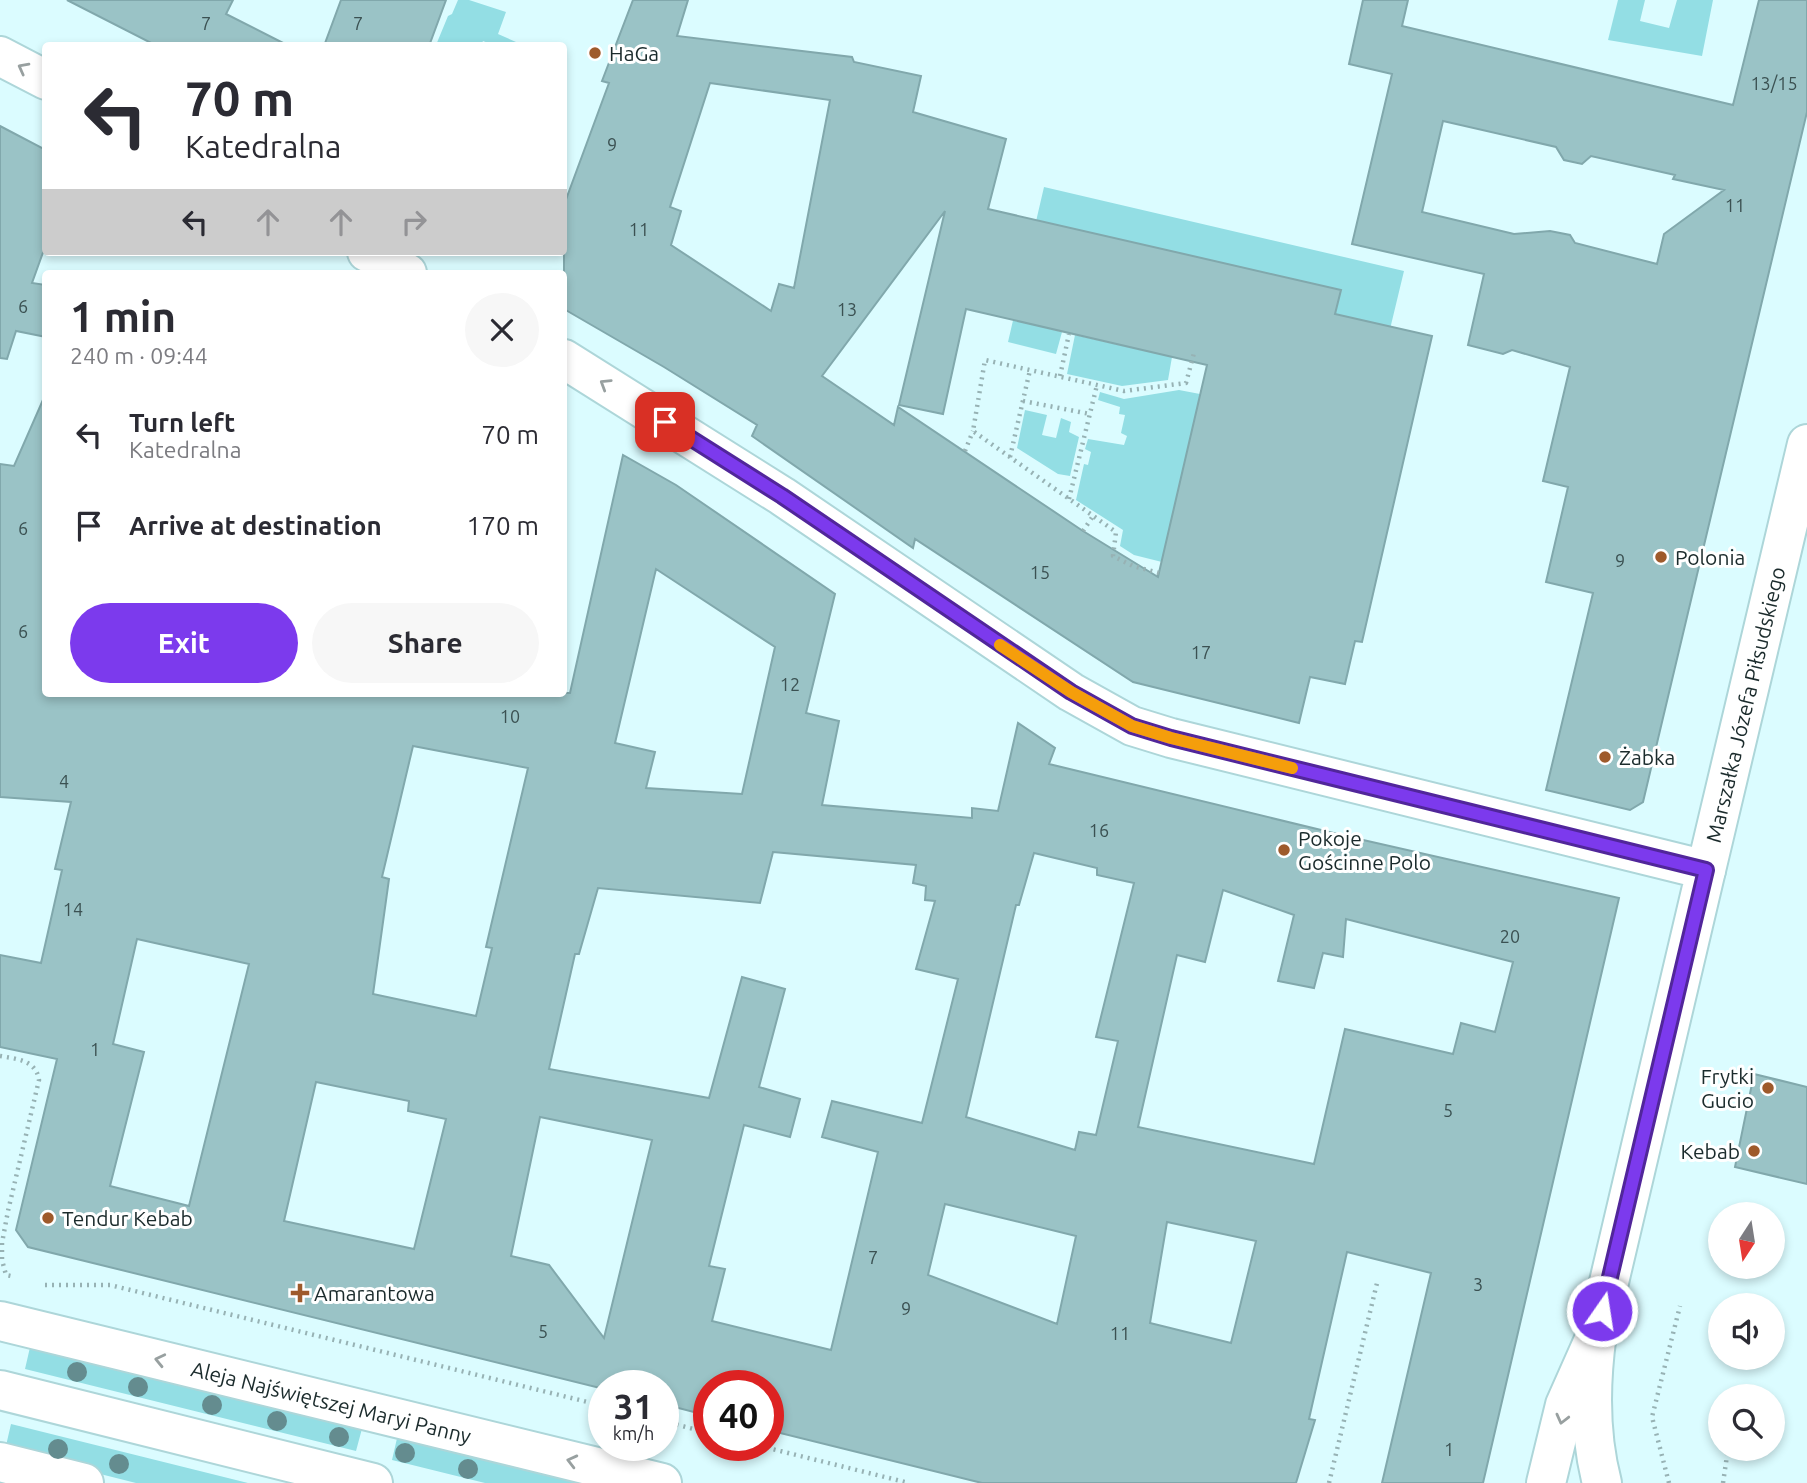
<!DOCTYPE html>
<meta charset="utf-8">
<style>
:root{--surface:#fff;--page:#f7f7f7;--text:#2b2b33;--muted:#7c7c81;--accent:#7c3aed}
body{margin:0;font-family:Ubuntu,sans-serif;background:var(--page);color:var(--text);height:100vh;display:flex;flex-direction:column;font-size:26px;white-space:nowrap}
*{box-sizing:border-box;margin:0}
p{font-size:23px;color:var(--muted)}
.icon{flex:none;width:38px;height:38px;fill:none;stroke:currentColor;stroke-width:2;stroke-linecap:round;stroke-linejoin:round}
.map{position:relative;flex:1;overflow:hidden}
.sheet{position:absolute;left:42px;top:270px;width:525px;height:427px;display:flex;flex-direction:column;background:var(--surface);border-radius:7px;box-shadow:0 4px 10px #0003}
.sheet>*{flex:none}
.guide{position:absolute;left:42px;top:42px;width:525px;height:214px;border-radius:7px;box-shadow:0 4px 10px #0003;background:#fff;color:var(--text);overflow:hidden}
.needle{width:46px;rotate:192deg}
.fabs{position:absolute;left:1708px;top:1202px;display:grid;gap:14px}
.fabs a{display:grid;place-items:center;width:77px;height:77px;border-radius:50%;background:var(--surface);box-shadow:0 4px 10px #0003;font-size:35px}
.speed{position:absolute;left:588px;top:1370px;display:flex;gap:14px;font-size:35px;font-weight:700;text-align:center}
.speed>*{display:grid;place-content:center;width:91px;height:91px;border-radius:50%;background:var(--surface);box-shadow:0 4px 10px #0003;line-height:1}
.speed small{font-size:18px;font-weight:400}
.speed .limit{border:10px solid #d22;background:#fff;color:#111}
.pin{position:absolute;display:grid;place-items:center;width:60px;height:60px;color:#fff;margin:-30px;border-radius:14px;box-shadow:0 4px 10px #0006}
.me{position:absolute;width:77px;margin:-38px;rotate:13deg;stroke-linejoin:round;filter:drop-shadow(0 0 5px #0008)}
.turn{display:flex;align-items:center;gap:24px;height:147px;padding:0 28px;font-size:32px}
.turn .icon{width:91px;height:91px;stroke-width:2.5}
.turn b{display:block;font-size:49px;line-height:60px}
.lanes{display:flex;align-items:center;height:66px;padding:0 28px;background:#0003;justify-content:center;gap:35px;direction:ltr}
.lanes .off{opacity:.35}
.round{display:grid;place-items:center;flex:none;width:74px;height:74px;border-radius:37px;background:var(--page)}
.head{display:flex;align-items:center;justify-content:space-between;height:119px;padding:0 28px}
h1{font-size:42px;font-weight:700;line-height:52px}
.primary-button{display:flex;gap:14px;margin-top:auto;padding:14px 28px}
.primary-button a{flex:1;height:80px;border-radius:42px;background:var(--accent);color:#fff;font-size:28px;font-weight:700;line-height:80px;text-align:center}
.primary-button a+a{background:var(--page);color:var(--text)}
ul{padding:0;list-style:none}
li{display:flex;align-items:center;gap:21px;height:91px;padding:0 28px}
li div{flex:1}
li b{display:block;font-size:26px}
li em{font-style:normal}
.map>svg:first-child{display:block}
.green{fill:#93dee4}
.building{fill:#9ac3c6;stroke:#81a8ac;stroke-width:2;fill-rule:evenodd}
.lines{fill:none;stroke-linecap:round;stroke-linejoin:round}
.pedestrian-casing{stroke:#add6d9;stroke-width:42}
.minor-casing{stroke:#add6d9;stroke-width:42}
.tertiary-casing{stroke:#add6d9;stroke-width:42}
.path{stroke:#97b2b4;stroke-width:4.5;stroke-dasharray:2 5;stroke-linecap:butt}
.pedestrian{stroke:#fff;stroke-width:38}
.minor{stroke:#fff;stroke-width:38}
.tertiary{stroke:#fff;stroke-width:38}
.tree{fill:#648c8f}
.oneway{stroke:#98a0a0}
.route-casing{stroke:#51269a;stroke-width:18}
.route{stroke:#7c3aed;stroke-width:12}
.slow{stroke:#f59e0b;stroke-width:12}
.poi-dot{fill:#9e5a2b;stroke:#fff;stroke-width:2.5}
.labels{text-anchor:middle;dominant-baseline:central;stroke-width:6;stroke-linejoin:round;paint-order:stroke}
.number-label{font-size:18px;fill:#3b5152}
.poi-label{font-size:21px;fill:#1b2b2c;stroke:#fff;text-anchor:start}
.street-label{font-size:21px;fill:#1b2b2c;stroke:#fff}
</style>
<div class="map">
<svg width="1807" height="1483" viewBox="0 0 1807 1483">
<rect width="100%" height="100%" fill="#dbfcff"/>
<path class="green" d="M 458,0 L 469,0 L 506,12 L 498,34 L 516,42 L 514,45 L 493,45 L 483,41 L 481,45 L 436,45 L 448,16 L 452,14 Z
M 1618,0 L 1645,0 L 1640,21 L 1669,28 L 1677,0 L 1713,0 L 1702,56 L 1608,40 Z
M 1044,187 L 1404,271 L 1378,379 L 1323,369 L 1341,290 L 1053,224 L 1030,324 L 1062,332 L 1056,354 L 1008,342 Z
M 1075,335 L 1172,357 L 1168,380 L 1122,386 L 1067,374 Z
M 1179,390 L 1200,394 L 1162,562 L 1134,555 L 1120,546 L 1123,530 L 1076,500 L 1084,464 L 1088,465 L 1091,452 L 1085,449 L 1088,439 L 1124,445 L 1127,436 L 1121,433 L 1125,415 L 1119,414 L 1120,407 L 1098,400 L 1100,392 L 1124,399 Z
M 1025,410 L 1047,415 L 1042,435 L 1056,438 L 1061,418 L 1071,422 L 1069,432 L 1079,437 L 1070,476 L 1058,474 L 1017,448 Z
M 31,1343 L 363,1425 L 356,1451 L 25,1369 Z
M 11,1424 L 248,1483 L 136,1483 L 5,1450 Z
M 398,1434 L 598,1483 L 485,1483 L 392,1460 Z"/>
<path class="building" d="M 67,0 L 233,0 L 226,14 L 289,46 L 157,46 Z
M 341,0 L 446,0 L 429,46 L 324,46 Z
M 633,0 L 688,0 L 677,36 L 852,57 L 854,62 L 921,76 L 913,112 L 1006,139 L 988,209 L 1341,290 L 1335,314 L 1432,336 L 1362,642 L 1355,641 L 1345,684 L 1310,677 L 1299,723 L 1133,682 L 915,539 L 913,548 L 752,436 L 757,425 L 664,367 L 564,309 L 564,205 L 609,83 L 602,81 ZM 710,83 L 830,100 L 794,288 L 779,284 L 771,311 L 671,245 L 681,211 L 670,207 ZM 945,211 L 899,405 L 943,414 L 966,309 L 1207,365 L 1158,577 L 1083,531 L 898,407 L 894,425 L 822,376 Z
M 1363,0 L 1408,0 L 1402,26 L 1733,105 L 1759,0 L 1807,0 L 1807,112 L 1643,802 L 1630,810 L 1546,790 L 1593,593 L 1546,582 L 1568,487 L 1543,481 L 1570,367 L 1512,350 L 1503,354 L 1468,345 L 1484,274 L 1352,244 L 1392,74 L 1349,64 ZM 1443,121 L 1556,147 L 1564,160 L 1582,164 L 1591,156 L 1675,175 L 1673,179 L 1724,190 L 1664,234 L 1657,264 L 1575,243 L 1570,235 L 1550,231 L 1514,234 L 1422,212 Z
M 0,126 L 46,150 L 46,244 L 32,283 L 46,285 L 46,337 L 16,331 L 7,359 L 0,358 Z
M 46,393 L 46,693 L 570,693 L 623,455 L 676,485 L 835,594 L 806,713 L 839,721 L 822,805 L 972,818 L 972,808 L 998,811 L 1018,723 L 1055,748 L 1049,764 L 1350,837 L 1619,898 L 1483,1483 L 1382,1483 L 1431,1273 L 1347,1252 L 1309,1419 L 1315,1420 L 1296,1483 L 982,1483 L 768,1430 L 768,1386 L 709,1386 L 709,1416 L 663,1404 L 663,1386 L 604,1386 L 604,1389 L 28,1247 L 16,1230 L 57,1059 L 0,1047 L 0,955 L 41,963 L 62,870 L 55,869 L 71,802 L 0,797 L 0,464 L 14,466 ZM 656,569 L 775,647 L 742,794 L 646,788 L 655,752 L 615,743 ZM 413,746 L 528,768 L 486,947 L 492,948 L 476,1016 L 373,994 L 389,879 L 382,877 ZM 773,852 L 916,865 L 913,883 L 926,886 L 925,900 L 935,901 L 916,969 L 958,979 L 922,1123 L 832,1101 L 822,1137 L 878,1152 L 831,1350 L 712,1321 L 725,1269 L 709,1266 L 744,1125 L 790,1137 L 800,1099 L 759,1087 L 785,989 L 742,977 L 709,1098 L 549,1069 L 575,954 L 579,954 L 598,888 L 760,903 ZM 1034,853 L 1097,868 L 1097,875 L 1134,883 L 1096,1037 L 1118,1041 L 1096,1135 L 1079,1132 L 1075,1150 L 966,1117 L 1016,905 L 1019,905 ZM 1223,890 L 1294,915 L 1278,981 L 1314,988 L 1323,953 L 1343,957 L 1346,919 L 1513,962 L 1495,1032 L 1461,1023 L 1453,1054 L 1345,1029 L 1314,1164 L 1138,1127 L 1177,955 L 1205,962 ZM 137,939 L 249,964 L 189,1206 L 110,1186 L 144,1052 L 113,1044 ZM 316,1082 L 409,1101 L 408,1111 L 446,1119 L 414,1249 L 284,1221 ZM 540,1117 L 652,1140 L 604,1338 L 549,1265 L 511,1256 ZM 945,1204 L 1076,1236 L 1057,1324 L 928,1275 ZM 1167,1222 L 1256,1241 L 1231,1343 L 1150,1323 Z
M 1754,1074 L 1807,1087 L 1807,1184 L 1735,1167 Z"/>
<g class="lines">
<defs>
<path id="pedestrian" d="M 0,1390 L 373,1483"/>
<g id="minor">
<path id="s1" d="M 1706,870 L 1807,444"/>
<path id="s2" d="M 0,1321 L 662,1483"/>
<path d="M 0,1462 L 84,1483"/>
<path d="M 1546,1483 L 1565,1405 L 1593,1342"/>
</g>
<path id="tertiary" d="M 0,56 L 46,80
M 367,252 L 407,273
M 564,359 L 782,496 L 1071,692 L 1132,726 L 1171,738 L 1706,870 L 1597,1333 C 1590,1383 1589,1434 1602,1483"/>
</defs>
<use href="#pedestrian" class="pedestrian-casing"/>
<use href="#minor" class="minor-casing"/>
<use href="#tertiary" class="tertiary-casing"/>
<path class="path" d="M 1060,376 L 1069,334
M 1023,401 L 1090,414
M 965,451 L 973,431
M 1010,457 L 1030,370
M 1069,499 L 1097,385
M 1083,531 L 1093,516
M 1159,573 L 1133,566 L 1113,556 L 1116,532 L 973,431 L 985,360 L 1124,391 L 1186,383 L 1194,353
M 0,1056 C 17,1059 36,1060 39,1080 L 8,1211 L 2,1243 L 2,1260 L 6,1275 L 11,1276
M 45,1285 L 110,1285 L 604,1406
M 663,1421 L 709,1433
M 760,1446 L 909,1483
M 1329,1483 L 1377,1283
M 1669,1483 L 1652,1417 L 1680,1306
M 1723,1483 L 1728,1449"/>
<use href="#pedestrian" class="pedestrian"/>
<use href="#minor" class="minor"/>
<use href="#tertiary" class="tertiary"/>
</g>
<g class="tree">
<circle cx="77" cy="1372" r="10"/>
<circle cx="138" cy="1387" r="10"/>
<circle cx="212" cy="1405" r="10"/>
<circle cx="277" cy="1421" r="10"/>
<circle cx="339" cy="1437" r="10"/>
<circle cx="58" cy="1449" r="10"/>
<circle cx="405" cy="1453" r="10"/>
<circle cx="119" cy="1464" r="10"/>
<circle cx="468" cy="1469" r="10"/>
</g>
<defs><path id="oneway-chevron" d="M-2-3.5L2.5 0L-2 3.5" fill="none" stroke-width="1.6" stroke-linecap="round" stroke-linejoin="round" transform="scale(1.75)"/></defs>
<g class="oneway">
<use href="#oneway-chevron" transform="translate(23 68) rotate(-152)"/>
<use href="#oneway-chevron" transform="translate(605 384) rotate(-148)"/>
<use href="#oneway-chevron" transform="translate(160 1360) rotate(-167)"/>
<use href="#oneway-chevron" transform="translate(1562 1419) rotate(104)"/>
<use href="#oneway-chevron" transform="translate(572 1461) rotate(-166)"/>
</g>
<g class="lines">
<defs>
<path id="route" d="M 665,422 L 782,496 L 1071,692 L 1132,726 L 1171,738 L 1706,870 L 1602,1311"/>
</defs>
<use href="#route" class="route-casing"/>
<use href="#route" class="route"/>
<path class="slow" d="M 1000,645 L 1071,692 L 1132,726 L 1171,738 L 1292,768"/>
</g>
<g class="poi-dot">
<circle cx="595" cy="53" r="7"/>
<circle cx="1661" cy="557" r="7"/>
<circle cx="1605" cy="757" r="7"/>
<circle cx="1284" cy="850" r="7"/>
<circle cx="1768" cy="1088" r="7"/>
<circle cx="1754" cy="1151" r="7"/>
<circle cx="48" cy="1218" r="7"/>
<path d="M296.5 1282.5h7v7h7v7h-7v7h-7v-7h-7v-7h7z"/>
</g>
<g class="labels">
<g class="number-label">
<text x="206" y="23">7</text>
<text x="358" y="23">7</text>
<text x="1774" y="83">13/15</text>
<text x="612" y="144">9</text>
<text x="1735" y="205">11</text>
<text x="639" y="229">11</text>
<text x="23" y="306">6</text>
<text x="847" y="309">13</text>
<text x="23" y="528">6</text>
<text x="1620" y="560">9</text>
<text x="1040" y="572">15</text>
<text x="23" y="631">6</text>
<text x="1201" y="652">17</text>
<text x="790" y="684">12</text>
<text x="510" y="716">10</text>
<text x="64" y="781">4</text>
<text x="1099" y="830">16</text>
<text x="73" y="909">14</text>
<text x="1510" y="936">20</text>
<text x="95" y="1049">1</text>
<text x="1448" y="1110">5</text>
<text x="873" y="1257">7</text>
<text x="1478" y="1284">3</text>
<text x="906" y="1308">9</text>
<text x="543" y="1331">5</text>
<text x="1120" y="1333">11</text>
<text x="1449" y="1449">1</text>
</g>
<g class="poi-label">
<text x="609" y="53">HaGa</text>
<text x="1675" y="557">Polonia</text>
<text x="1619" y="757">Żabka</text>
<text x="1298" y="838">Pokoje<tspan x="1298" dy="24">Gościnne Polo</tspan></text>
<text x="1754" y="1076" text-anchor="end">Frytki<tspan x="1754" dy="24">Gucio</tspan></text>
<text x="1740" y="1151" text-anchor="end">Kebab</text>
<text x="62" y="1218">Tendur Kebab</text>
<text x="314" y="1293">Amarantowa</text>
</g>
<g class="street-label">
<text stroke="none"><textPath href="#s1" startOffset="170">Marszałka Józefa Piłsudskiego</textPath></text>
<text stroke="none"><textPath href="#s2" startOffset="341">Aleja Najświętszej Maryi Panny</textPath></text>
</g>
</g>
</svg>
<div class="fabs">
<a><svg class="needle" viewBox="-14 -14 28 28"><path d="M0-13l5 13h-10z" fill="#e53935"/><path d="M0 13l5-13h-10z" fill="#7c7c81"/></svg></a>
<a><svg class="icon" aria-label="sound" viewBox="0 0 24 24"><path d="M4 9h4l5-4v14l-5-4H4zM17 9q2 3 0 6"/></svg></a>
<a><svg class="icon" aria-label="search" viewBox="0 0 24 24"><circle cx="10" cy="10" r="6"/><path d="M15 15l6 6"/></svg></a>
</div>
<div class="speed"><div>31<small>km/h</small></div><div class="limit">40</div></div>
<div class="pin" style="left:665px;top:422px;background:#d93025"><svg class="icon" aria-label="arrive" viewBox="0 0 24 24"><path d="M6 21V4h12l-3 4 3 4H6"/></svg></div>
<svg class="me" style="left:1602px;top:1311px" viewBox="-20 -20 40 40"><circle r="17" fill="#7c3aed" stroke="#fff" stroke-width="3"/><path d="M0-11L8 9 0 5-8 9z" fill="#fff"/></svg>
<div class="guide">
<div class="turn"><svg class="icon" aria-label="left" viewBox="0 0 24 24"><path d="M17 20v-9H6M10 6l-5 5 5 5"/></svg><div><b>70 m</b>Katedralna</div></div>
<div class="lanes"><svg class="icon" aria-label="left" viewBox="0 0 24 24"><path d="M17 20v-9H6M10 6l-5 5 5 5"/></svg><svg class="icon off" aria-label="ahead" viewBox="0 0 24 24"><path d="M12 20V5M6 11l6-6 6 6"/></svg><svg class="icon off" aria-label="ahead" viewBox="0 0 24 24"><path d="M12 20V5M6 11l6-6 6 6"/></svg><svg class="icon off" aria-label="right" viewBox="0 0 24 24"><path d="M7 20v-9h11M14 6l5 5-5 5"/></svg></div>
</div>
<section class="sheet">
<div class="head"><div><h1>1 min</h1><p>240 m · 09:44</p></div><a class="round"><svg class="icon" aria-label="close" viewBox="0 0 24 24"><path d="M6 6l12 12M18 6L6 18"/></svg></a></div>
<ul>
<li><svg class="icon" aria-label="left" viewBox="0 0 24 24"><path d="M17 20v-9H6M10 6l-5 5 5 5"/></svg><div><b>Turn left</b><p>Katedralna</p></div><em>70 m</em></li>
<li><svg class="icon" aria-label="arrive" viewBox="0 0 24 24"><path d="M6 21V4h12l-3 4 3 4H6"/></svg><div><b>Arrive at destination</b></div><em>170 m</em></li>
</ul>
<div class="primary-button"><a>Exit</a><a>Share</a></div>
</section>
</div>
